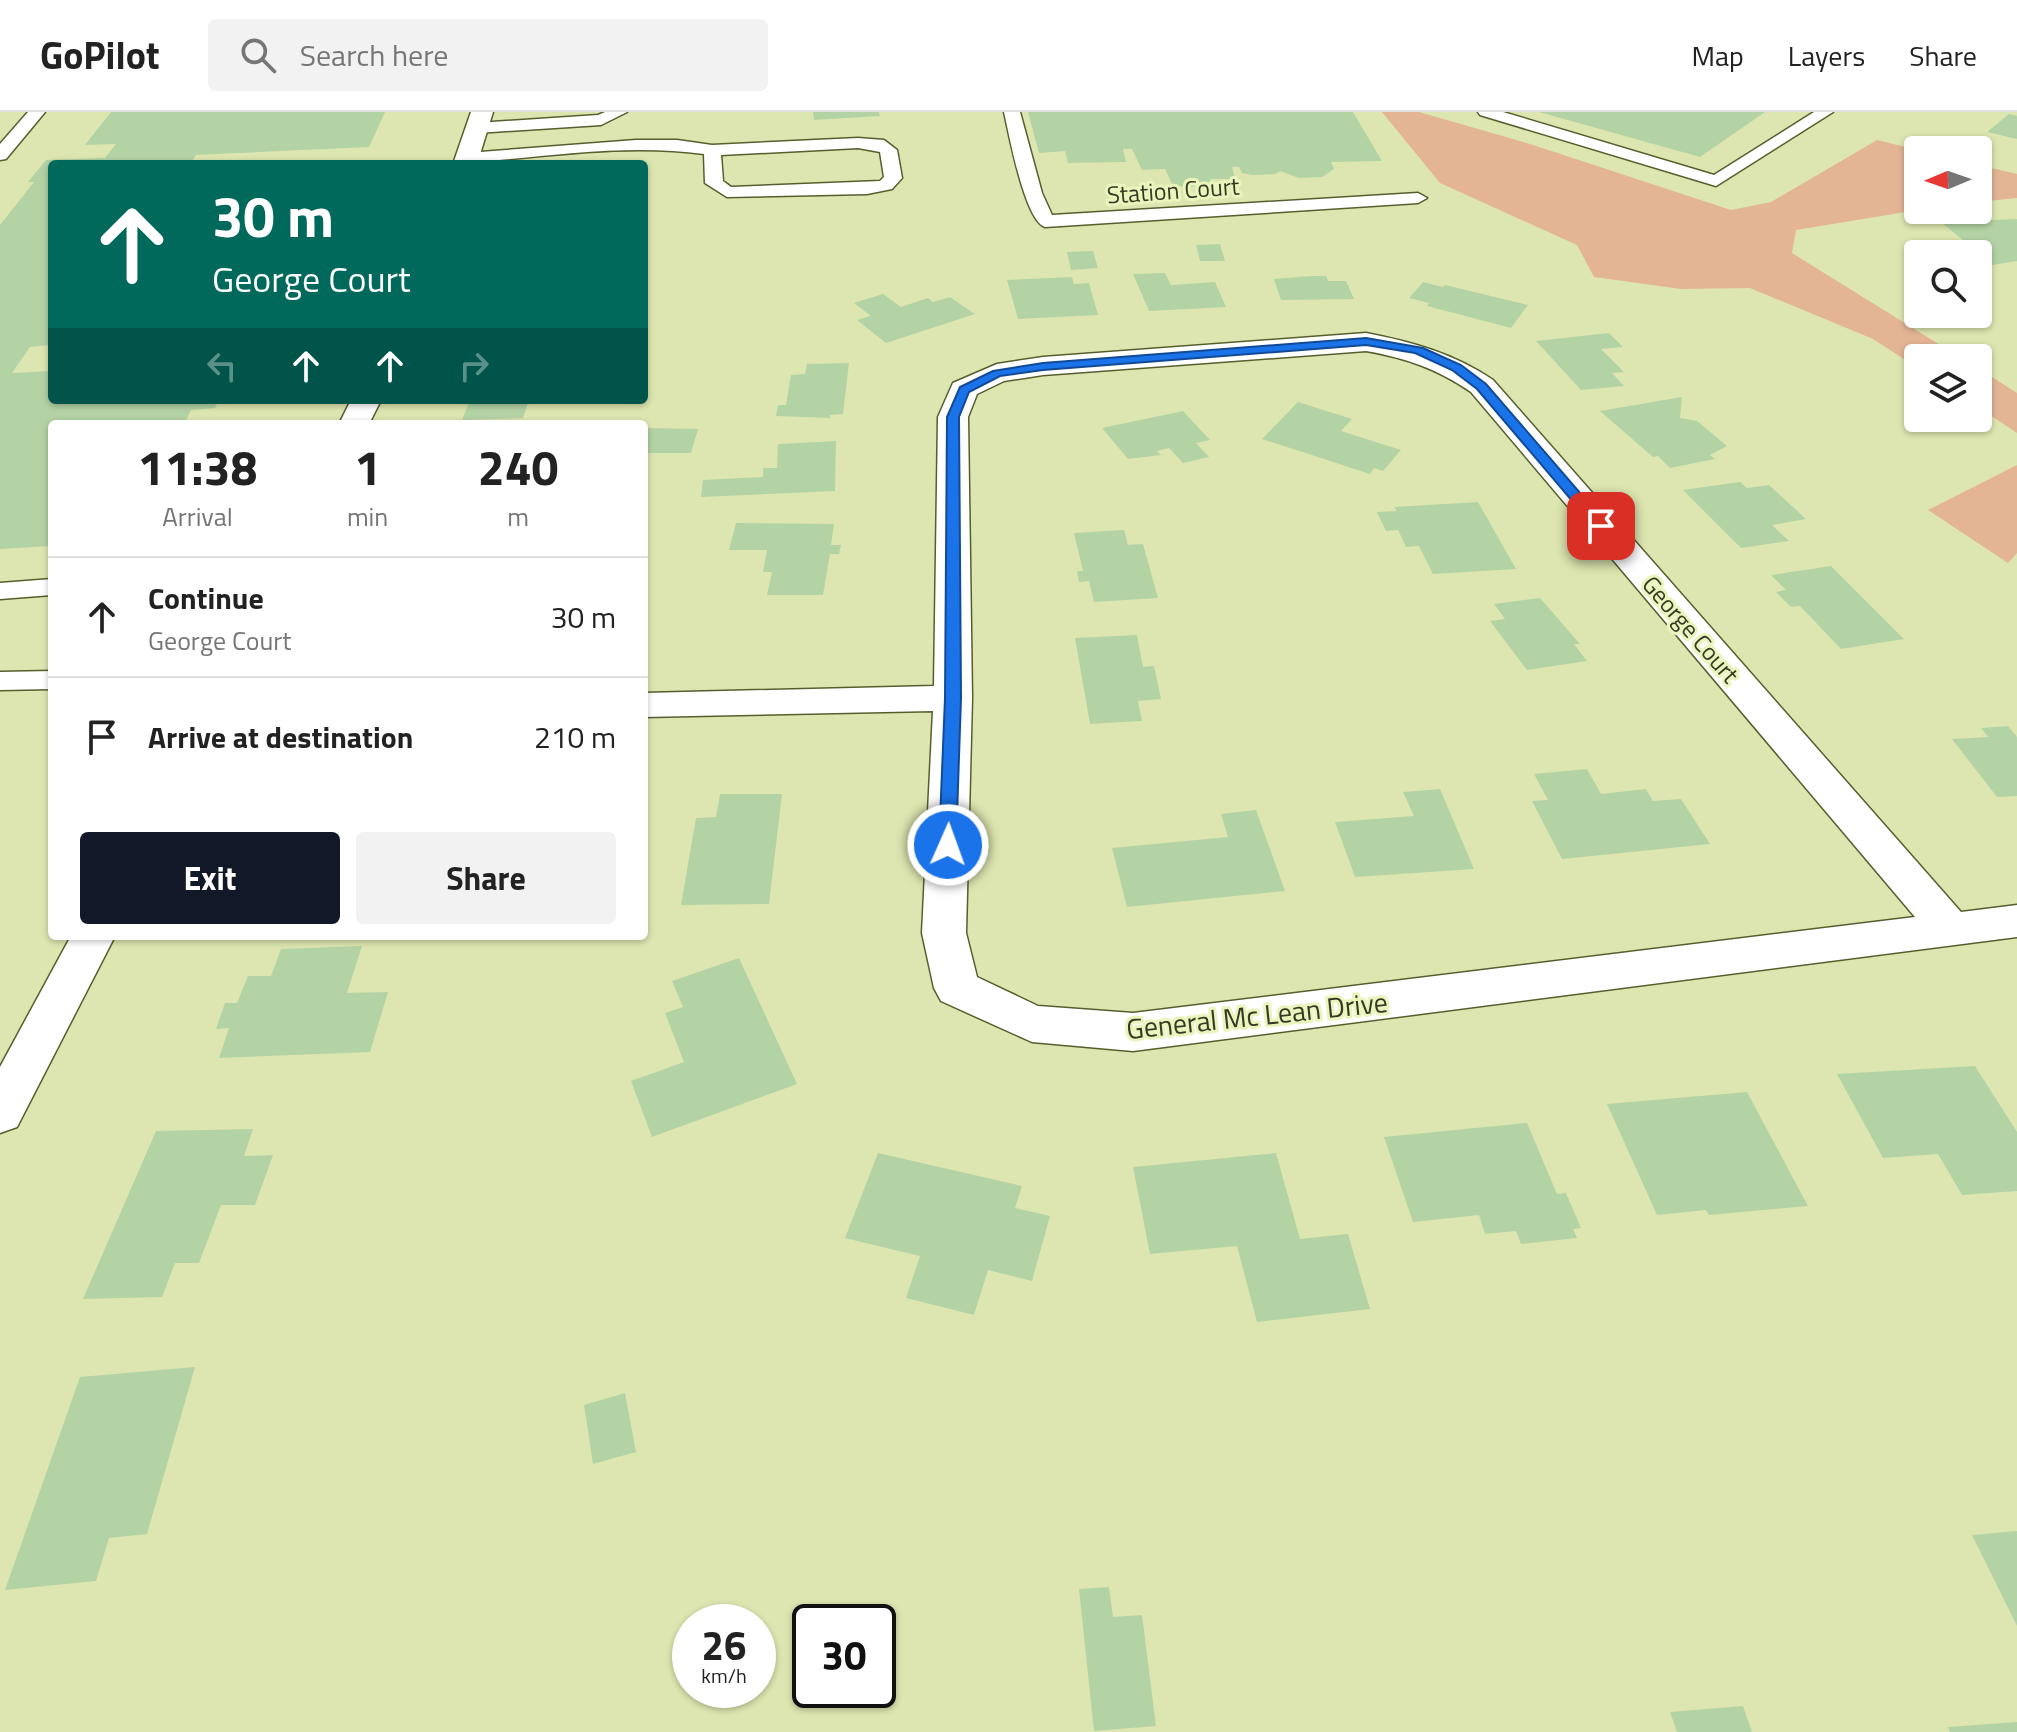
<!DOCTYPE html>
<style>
:root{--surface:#fff;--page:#f2f2f2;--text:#222;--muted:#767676;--line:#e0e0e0;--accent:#111827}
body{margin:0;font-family:"Titillium Web",sans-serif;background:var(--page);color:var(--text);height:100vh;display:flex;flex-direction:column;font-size:30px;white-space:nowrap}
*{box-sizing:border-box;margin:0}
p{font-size:26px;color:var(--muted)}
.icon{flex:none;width:44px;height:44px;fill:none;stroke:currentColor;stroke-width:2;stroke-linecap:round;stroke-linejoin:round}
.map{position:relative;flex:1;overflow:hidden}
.side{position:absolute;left:48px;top:308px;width:600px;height:520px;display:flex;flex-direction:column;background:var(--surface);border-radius:8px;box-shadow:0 2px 6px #0004}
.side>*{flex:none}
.hud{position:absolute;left:48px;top:48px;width:600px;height:244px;border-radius:8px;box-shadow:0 2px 6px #0004;background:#00695c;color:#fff;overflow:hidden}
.needle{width:52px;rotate:268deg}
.tools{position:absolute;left:1904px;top:24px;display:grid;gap:16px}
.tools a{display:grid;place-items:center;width:88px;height:88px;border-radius:8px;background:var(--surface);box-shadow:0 2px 6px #0004;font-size:40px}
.speed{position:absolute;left:672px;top:1492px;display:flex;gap:16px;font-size:40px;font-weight:700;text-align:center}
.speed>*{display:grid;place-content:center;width:104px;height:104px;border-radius:50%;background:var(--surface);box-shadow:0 2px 6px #0004;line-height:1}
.speed small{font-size:20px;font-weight:400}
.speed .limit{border:4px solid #111;border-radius:12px;background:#fff;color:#111}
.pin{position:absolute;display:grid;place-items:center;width:68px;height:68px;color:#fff;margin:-34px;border-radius:16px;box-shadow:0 4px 12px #0006}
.me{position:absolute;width:88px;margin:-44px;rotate:2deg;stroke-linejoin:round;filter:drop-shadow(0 0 6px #0008)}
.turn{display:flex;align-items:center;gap:28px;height:168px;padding:0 32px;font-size:36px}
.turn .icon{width:104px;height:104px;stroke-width:2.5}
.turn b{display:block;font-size:56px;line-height:68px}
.lanes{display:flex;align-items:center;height:76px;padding:0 32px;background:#0003;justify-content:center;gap:40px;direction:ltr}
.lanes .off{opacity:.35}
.eta{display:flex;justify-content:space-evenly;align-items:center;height:136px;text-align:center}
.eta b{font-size:48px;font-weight:700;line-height:56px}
.cta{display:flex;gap:16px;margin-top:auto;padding:16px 32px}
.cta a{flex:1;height:92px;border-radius:8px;background:var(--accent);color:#fff;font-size:32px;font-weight:700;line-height:92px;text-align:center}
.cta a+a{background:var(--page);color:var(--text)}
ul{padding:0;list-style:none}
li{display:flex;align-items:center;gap:24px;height:120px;padding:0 32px;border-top:2px solid var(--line)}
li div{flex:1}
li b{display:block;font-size:30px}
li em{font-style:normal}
header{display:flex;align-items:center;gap:48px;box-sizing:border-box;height:112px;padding:0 40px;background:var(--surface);border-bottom:2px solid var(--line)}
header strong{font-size:38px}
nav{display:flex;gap:44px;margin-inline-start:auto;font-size:28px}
.search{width:560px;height:72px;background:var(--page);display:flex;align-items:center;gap:20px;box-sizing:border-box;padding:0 28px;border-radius:8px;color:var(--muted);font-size:30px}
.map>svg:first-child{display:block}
.green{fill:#e4b595}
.building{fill:#b4d3a5}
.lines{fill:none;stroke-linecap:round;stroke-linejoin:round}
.lane-casing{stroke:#575e2d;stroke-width:3}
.street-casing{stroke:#575e2d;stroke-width:3}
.lane{fill:#fff;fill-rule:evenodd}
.street{fill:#fff;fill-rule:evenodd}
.route{fill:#1a73e8;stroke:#114b97;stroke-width:2}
.labels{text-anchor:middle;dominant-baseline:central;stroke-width:6;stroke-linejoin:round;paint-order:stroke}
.far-street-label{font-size:24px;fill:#363a25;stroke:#eaf4bd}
.street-label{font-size:28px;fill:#363a25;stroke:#eaf4bd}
</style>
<header>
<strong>GoPilot</strong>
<div class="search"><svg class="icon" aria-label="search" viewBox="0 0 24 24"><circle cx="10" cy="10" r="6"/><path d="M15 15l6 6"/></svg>Search here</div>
<nav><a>Map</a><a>Layers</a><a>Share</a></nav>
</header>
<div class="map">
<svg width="2017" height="1620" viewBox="0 0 2017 1620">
<rect width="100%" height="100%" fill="#dde6b0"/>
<path class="green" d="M 1382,0 L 1419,0 L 1530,32 L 1731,98 L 1771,90 L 1877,28 L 1918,38 L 1918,98 L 1796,118 L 1792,141 L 1961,246 L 1918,246 L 1918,256 L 1873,227 L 1750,176 L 1681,177 L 1594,165 L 1577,133 L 1440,71 Z
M 1978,53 L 2017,62 L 2017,86 L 1978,90 Z
M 1978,256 L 2017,281 L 2017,321 L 1978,295 Z
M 2017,353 L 2017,441 L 2008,451 L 1928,398 Z"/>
<path class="building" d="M 111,0 L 385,0 L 369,35 L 196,43 L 190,52 L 52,52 L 52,233 L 30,235 L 12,261 L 52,259 L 52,288 L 219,288 L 215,296 L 191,298 L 184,312 L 52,312 L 52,434 L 0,437 L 0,113 L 34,70 L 28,70 L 46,48 L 105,46 L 116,32 L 85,33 Z
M 813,0 L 879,0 L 880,4 L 814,8 Z
M 1028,0 L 1353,0 L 1382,49 L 1331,50 L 1334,57 L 1322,65 L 1299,66 L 1280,59 L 1275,62 L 1253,63 L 1242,61 L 1239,55 L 1232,55 L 1235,67 L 1211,67 L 1208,74 L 1184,75 L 1172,72 L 1165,57 L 1142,58 L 1132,37 L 1123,37 L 1126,50 L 1068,51 L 1065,39 L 1039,41 Z
M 1539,0 L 1765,0 L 1700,45 Z
M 2009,2 L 2017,4 L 2017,27 L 1987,20 Z
M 2017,107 L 2017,149 L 1993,153 L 1941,110 Z
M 1220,132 L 1225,149 L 1200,149 L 1196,133 Z
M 1093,139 L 1098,156 L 1071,158 L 1067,140 Z
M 1165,161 L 1171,173 L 1215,170 L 1226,195 L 1149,199 L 1133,162 Z
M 1312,164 L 1326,164 L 1328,169 L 1346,169 L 1354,187 L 1281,188 L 1274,167 Z
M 1072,165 L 1074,172 L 1089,171 L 1098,203 L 1018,207 L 1007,168 Z
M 1423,170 L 1443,175 L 1445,173 L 1528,193 L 1511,216 L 1427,194 L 1429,191 L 1409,186 Z
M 883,182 L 901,195 L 928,186 L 933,190 L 950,185 L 975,202 L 886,231 L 857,208 L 871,204 L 854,191 Z
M 1609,221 L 1623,235 L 1601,237 L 1624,260 L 1612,261 L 1624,274 L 1581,278 L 1536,229 Z
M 849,251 L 843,302 L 830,303 L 830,306 L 776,304 L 778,293 L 786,293 L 791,263 L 805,262 L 807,252 Z
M 1682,285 L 1680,306 L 1697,309 L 1727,334 L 1710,343 L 1715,347 L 1670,356 L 1658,344 L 1653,345 L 1600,299 Z
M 470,288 L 529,288 L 523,306 L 462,308 Z
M 1298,290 L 1352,307 L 1341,319 L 1401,338 L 1383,359 L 1374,356 L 1370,362 L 1262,327 Z
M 1183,299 L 1210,328 L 1196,331 L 1209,345 L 1183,351 L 1169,336 L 1157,339 L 1161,343 L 1128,347 L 1102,316 Z
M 644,316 L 698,317 L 691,341 L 644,341 Z
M 836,329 L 835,379 L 701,385 L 703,368 L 763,365 L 763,356 L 777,356 L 778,332 Z
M 1740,370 L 1747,376 L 1769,373 L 1806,407 L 1772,413 L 1789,429 L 1741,436 L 1683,378 Z
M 1478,390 L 1516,457 L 1433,462 L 1419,434 L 1406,435 L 1398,418 L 1386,419 L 1377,400 L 1397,399 L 1394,395 Z
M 736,411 L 834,412 L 831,433 L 841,433 L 839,442 L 830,442 L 823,483 L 767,483 L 772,460 L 763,460 L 767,438 L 729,438 Z
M 1124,418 L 1128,433 L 1143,432 L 1158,486 L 1094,490 L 1089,469 L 1079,470 L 1077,459 L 1083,459 L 1074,421 Z
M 1831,454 L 1904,527 L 1841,537 L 1800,494 L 1791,495 L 1776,480 L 1786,478 L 1771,463 Z
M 1540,486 L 1580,532 L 1574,532 L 1587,549 L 1527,558 L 1490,509 L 1505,507 L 1494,492 Z
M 1137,523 L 1143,555 L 1154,554 L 1161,587 L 1138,589 L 1142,609 L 1090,612 L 1075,526 Z
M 2008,614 L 2017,625 L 2017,684 L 1997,685 L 1952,627 L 1988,625 L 1981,616 Z
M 1587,657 L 1601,682 L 1646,677 L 1653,689 L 1681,687 L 1710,732 L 1562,747 L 1532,689 L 1548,688 L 1534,662 Z
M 1440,677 L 1474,757 L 1355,765 L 1335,710 L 1414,704 L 1403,680 Z
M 720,682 L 782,682 L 769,792 L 681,793 L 696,706 L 716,705 Z
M 1256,698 L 1285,779 L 1127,795 L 1112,736 L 1228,725 L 1221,702 Z
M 362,834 L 347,881 L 388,880 L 370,940 L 219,946 L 229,916 L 216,917 L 225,891 L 237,891 L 248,864 L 271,864 L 281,837 Z
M 739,846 L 797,972 L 652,1025 L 631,969 L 684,950 L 665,901 L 683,895 L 672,869 Z
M 1975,954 L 2017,1020 L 2017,1079 L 1962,1083 L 1938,1042 L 1883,1046 L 1837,962 Z
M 1747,980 L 1808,1094 L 1709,1103 L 1706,1098 L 1657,1103 L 1607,992 Z
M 1527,1011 L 1557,1082 L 1566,1081 L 1581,1116 L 1573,1117 L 1577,1126 L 1521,1132 L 1516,1119 L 1485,1122 L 1479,1103 L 1413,1110 L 1384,1025 Z
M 253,1017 L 244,1044 L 273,1043 L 255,1093 L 221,1093 L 199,1151 L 175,1151 L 162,1185 L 83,1187 L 156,1019 Z
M 878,1041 L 1022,1074 L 1015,1096 L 1050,1104 L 1032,1169 L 988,1158 L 974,1203 L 906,1186 L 920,1144 L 845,1126 Z
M 1276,1041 L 1300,1127 L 1348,1122 L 1370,1197 L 1257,1210 L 1237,1134 L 1150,1142 L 1133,1055 Z
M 195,1255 L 147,1422 L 109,1426 L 96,1469 L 5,1478 L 80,1265 Z
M 625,1281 L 636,1340 L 593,1352 L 584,1293 Z
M 2017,1419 L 2017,1514 L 1972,1423 Z
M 1109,1475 L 1113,1505 L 1142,1503 L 1156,1614 L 1094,1619 L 1079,1477 Z
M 1743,1594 L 1752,1620 L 1677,1620 L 1670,1600 Z
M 2017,1610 L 2017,1620 L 1950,1620 L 1948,1615 Z"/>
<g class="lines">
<defs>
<path id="lane" d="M 28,0 L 45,0 L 6,47 L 0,48 L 0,32 Z
M 605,0 L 627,0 L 601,13 L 477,21 L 469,16 L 477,11 L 598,3 Z
M 1004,0 L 1020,0 L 1042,81 L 1052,103 L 1418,81 L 1427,86 L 1418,91 L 1045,115 C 1025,109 1009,22 1004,0 Z
M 1478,0 L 1503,0 L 1714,63 L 1814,0 L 1833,0 L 1716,74 L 1480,3 Z
M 858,26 L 884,28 L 897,38 L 902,66 L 892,77 L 867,82 L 727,85 L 705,71 L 704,42 C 626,31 545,45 467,51 L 458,46 L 467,41 L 636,28 L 677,28 L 712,33 ZM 858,36 L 880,40 L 884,65 L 880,69 L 731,75 L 723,69 L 721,43 Z
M 52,467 L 52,483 L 0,487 L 0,471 Z
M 52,559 L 52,577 L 0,578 L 0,560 Z"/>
<path id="street" d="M 471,0 L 493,0 L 477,52 L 453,52 Z
M 1366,221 C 1412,230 1453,241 1493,268 L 1961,800 L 2017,793 L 2017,825 L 1133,939 L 1032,930 L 941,889 L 934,876 L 922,821 L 933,599 L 644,605 L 644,581 L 934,574 L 938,305 L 953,271 L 997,252 L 1043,245 ZM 1366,239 C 1406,246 1438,257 1471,280 L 1915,805 L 1133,901 L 1038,894 L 977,865 L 966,821 L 972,586 L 968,305 L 977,282 L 1004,269 L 1043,263 Z
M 351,288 L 381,288 L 369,312 L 339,312 Z
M 71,824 L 115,824 L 17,1015 L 0,1021 L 0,955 Z"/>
</defs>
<use href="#lane" class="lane-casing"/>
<use href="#street" class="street-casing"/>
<use href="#lane" class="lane"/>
<use href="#street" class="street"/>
</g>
<path class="route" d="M 1366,226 L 1423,236 L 1461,253 L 1486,272 L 1606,411 L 1606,417 L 1596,417 L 1477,277 L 1452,258 L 1415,241 L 1366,233 L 1043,258 L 1000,264 L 969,280 L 959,305 L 961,586 L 956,733 L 954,737 L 941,737 L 939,733 L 945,586 L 947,305 L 960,275 L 993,259 L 1043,251 Z"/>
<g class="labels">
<g class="far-street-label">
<text transform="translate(1173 78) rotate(-4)">Station Court</text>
<text transform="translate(1691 517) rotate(49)">George Court</text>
</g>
<g class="street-label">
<text transform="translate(1257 903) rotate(-6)">General Mc Lean Drive</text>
</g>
</g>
</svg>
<div class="tools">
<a><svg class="needle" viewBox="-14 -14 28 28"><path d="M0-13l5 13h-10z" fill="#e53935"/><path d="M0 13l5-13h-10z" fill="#767676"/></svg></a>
<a><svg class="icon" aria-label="search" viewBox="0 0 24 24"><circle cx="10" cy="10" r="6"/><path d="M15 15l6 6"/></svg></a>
<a><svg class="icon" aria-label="layers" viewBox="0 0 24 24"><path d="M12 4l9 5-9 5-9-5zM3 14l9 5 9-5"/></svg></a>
</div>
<div class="speed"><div>26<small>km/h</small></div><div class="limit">30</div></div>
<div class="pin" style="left:1601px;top:414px;background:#d93025"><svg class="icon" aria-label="arrive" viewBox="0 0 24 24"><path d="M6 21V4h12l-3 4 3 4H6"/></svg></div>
<svg class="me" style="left:948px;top:733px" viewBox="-20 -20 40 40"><circle r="17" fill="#1a73e8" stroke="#fff" stroke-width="3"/><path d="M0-11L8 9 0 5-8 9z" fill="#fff"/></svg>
<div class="hud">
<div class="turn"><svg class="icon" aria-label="ahead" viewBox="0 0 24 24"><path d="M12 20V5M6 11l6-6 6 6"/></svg><div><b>30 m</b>George Court</div></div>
<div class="lanes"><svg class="icon off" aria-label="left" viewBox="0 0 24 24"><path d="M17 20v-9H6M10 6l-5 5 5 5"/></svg><svg class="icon" aria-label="ahead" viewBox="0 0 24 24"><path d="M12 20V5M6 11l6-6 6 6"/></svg><svg class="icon" aria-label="ahead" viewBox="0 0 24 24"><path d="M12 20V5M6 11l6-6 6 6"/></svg><svg class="icon off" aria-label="right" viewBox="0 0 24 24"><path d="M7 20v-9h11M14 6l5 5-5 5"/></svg></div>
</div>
<section class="side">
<div class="eta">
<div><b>11:38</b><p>Arrival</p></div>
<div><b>1</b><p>min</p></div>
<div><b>240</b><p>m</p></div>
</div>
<ul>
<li><svg class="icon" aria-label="ahead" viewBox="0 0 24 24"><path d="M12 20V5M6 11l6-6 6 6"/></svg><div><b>Continue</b><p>George Court</p></div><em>30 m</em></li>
<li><svg class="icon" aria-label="arrive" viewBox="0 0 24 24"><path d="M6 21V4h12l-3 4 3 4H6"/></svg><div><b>Arrive at destination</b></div><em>210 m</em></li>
</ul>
<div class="cta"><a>Exit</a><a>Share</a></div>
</section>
</div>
